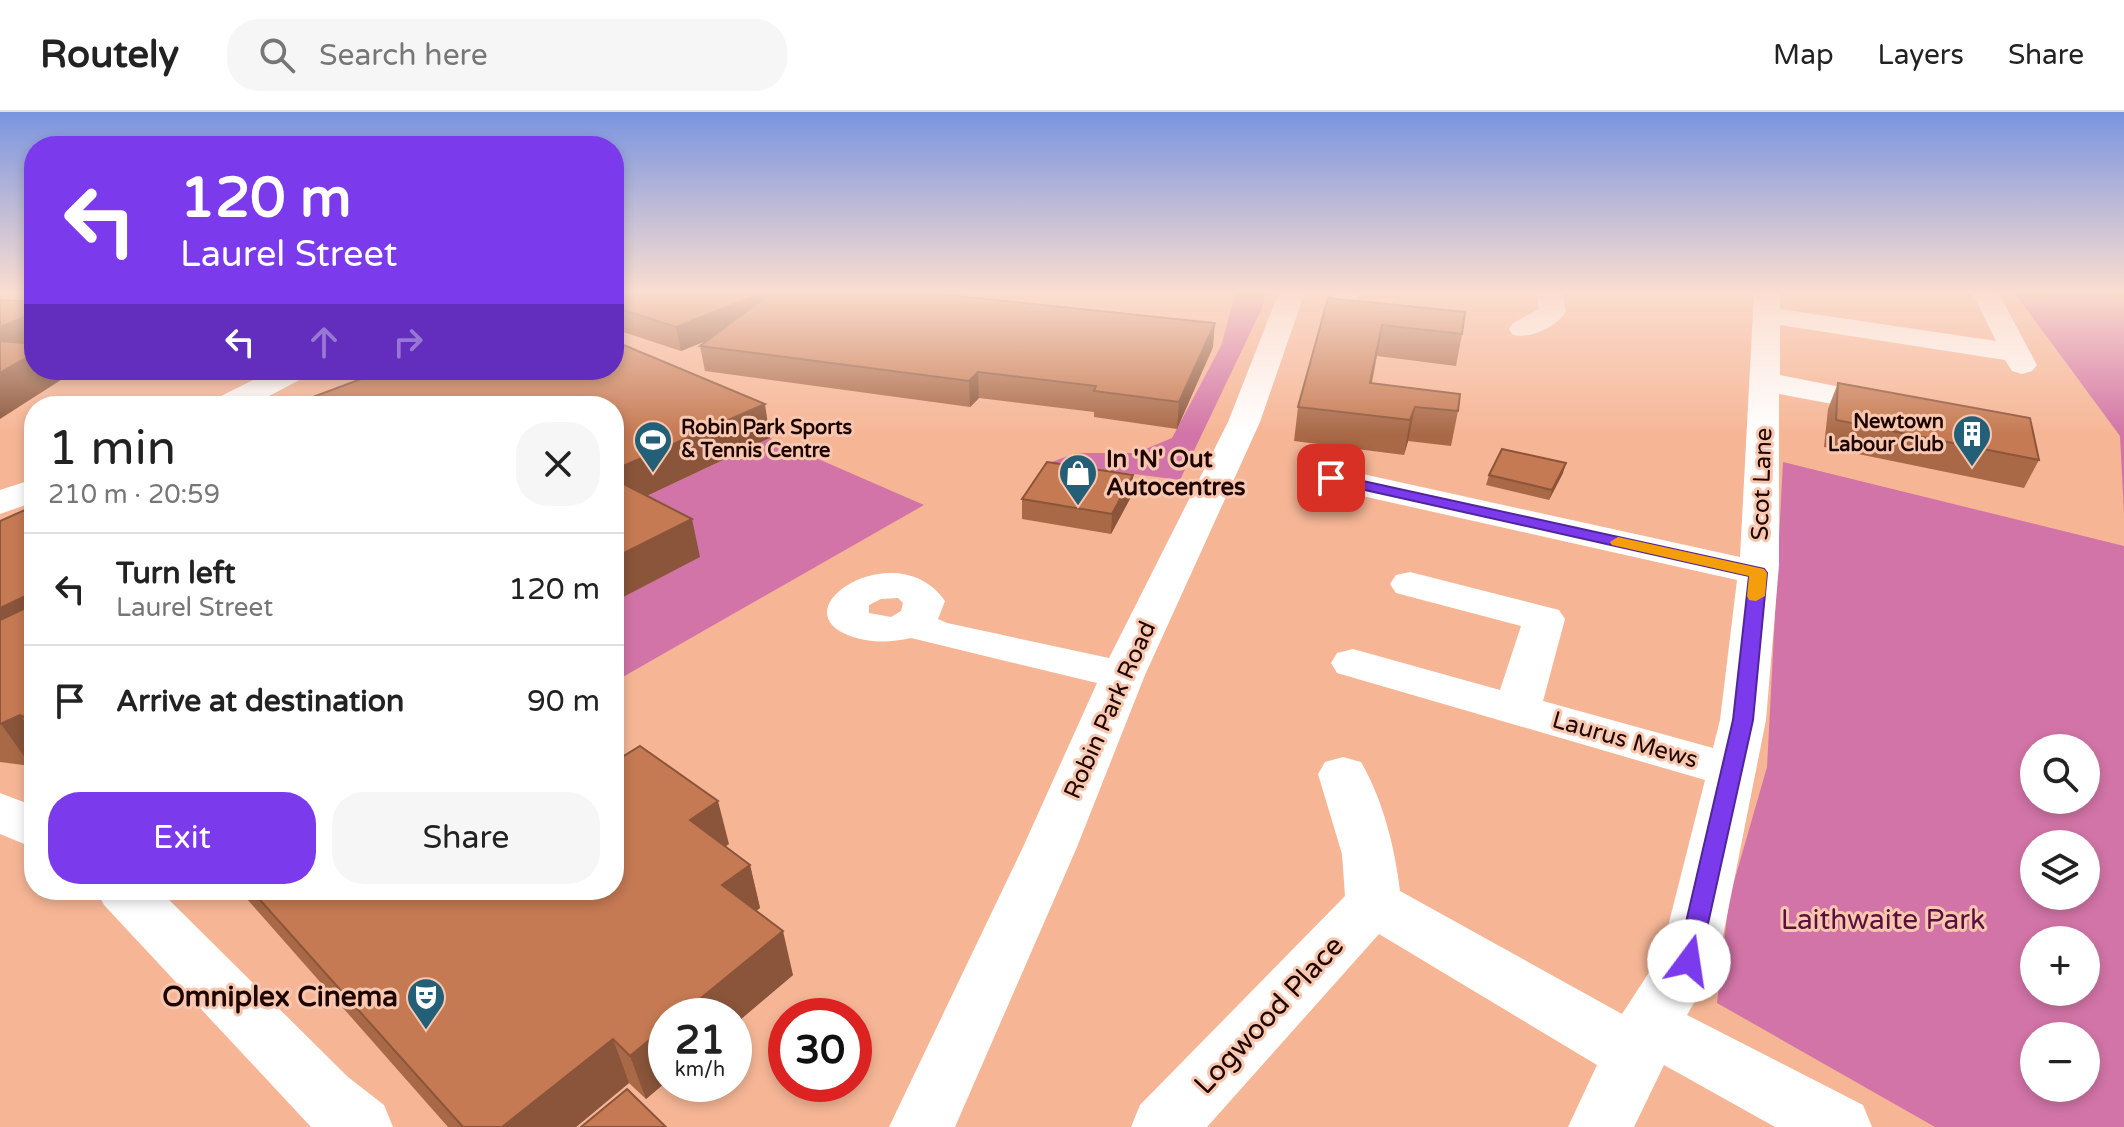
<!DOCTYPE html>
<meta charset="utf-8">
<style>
:root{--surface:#fff;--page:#f6f6f6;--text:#222;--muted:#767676;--line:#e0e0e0;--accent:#7c3aed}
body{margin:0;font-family:"Varela Round",sans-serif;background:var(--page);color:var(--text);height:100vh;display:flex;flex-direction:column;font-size:30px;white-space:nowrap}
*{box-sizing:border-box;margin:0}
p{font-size:26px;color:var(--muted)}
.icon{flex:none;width:44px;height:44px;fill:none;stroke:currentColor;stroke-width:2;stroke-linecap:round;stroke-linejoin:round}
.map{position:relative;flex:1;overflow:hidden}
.side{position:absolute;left:24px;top:284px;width:600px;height:504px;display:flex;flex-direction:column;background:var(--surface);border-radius:32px;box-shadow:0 4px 12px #0003}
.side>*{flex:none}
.banner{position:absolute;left:24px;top:24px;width:600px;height:244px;border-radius:32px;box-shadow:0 4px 12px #0003;background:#7c3aed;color:#fff;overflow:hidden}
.tools{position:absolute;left:2020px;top:622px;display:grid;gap:16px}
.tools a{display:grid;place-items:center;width:80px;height:80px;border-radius:50%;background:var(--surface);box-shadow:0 4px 12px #0003;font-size:40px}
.speed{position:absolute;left:648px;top:886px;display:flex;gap:16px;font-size:40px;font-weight:700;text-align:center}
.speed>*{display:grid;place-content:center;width:104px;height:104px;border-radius:50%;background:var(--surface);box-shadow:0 4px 12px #0003;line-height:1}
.speed small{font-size:20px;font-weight:400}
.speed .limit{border:12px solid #d22;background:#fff;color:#111}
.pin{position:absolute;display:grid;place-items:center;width:68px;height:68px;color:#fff;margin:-34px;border-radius:16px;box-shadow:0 4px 12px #0006}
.me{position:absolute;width:88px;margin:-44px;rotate:14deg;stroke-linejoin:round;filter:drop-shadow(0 0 6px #0008)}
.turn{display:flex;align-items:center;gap:28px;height:168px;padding:0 24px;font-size:36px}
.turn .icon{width:104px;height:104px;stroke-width:2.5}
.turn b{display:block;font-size:56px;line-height:68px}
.lanes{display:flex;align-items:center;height:76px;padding:0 24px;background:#0003;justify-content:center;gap:40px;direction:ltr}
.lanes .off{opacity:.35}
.round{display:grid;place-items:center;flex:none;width:84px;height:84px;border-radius:32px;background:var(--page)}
.headline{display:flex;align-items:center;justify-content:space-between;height:136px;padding:0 24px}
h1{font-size:48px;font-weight:600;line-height:60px}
.primary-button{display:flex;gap:16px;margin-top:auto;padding:16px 24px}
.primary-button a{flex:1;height:92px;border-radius:32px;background:var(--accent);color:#fff;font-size:32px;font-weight:600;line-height:92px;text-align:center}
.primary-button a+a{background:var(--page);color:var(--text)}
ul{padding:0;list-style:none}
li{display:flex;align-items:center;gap:24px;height:112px;padding:0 24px;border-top:2px solid var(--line)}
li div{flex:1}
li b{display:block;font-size:30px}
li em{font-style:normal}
header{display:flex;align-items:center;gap:48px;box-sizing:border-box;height:112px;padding:0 40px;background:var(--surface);border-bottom:2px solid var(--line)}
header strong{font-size:38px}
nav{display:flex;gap:44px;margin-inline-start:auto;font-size:28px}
.search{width:560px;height:72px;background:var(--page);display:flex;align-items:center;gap:20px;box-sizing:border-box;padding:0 28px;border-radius:32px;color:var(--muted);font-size:30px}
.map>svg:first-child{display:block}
.green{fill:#d274a7;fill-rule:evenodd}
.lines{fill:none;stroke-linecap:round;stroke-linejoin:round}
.minor{fill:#fff;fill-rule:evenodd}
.wall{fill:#a96947}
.shaded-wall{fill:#8a553a}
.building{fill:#c57a53;stroke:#8a553a;stroke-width:2}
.route{fill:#7c3aed;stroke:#51269a;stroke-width:2}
.slow{fill:#f59e0b}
.labels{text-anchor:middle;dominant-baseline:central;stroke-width:6;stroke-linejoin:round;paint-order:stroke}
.far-poi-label{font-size:20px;font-weight:bold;fill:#1f0500;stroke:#f8c7af;text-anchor:end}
.poi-label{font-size:24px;font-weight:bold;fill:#1f0500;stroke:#f8c7af;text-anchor:start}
.street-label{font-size:24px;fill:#1f0500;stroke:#f8c7af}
.near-park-label{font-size:28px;fill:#5a0f3e;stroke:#f8c7af}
.near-poi-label{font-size:28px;font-weight:bold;fill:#1f0500;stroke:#f8c7af;text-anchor:end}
.near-street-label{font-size:28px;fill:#1f0500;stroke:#f8c7af}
</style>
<header>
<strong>Routely</strong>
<div class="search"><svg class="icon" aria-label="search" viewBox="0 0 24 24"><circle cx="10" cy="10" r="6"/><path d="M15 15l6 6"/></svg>Search here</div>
<nav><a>Map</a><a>Layers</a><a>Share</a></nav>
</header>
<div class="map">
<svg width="2124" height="1015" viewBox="0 0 2124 1015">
<rect width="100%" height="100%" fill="#f6b696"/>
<path class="green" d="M 1236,180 L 1265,180 L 1263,194 L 1180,368 L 1049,351 L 1076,341 L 1136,341 L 1172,326 L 1221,234 Z
M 2014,180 L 2124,180 L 2124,401 L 2120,324 Z
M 770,326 L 924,393 L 614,570 L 614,490 L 699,445 L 615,399 Z
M 1783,350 L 2124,434 L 2124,1015 L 1935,1015 L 1717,891 L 1729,787 L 1767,655 ZM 2034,636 L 2086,636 L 2086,688 L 2034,688 ZM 2034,732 L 2086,732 L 2086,784 L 2034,784 ZM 2034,828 L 2086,828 L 2086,880 L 2034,880 ZM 2034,924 L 2086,924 L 2086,976 L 2034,976 Z"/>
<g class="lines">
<path class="minor" d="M 1279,180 L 1305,180 L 1260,310 L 1145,563 L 1077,735 L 955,1015 L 889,1015 L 1023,735 L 1097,571 L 911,526 C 889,531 871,531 850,524 C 777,497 897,420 945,489 L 938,507 L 947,511 L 1109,546 L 1228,310 ZM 898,486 L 903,491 L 901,499 L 891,505 L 869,501 L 869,493 L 881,487 Z
M 1334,180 L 1360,180 L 1351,205 L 1333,205 L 1329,199 Z
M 1536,180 L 1562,180 L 1566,200 C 1556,215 1530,227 1513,223 L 1509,217 L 1513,211 L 1539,197 Z
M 1754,180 L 1780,180 L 1780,197 L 1996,229 L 1972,180 L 1998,180 L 2037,253 L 2032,259 L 2022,262 L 2012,259 L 2005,248 L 1780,213 L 1780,263 L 1891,285 L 1902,287 L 1907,294 L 1902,301 L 1891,303 L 1779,282 L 1779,453 L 1766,608 L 1718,849 L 1687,903 L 1863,993 L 1872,1015 L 1775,1015 L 1664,953 L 1634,1015 L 1568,1015 L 1597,953 L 1379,822 L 1207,1015 L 1131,1015 L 1140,993 L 1345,784 L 1342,742 L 1318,662 L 1325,650 L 1343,645 L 1361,650 C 1383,688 1395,736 1400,779 L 1622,902 L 1661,842 L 1705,668 L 1337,561 L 1331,551 L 1337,541 L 1353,537 L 1500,578 L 1521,514 L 1396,481 L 1390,472 L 1396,463 L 1410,460 L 1559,498 L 1565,507 L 1543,589 L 1713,636 L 1720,608 L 1737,468 L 1331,377 L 1319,373 L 1313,366 L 1319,359 L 1331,355 L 1740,445 Z
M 273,258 L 311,258 L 307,264 L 250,294 L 210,294 L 215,287 Z
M 34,367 L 34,390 L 0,402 L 0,378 Z
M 0,681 L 34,694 L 34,736 L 0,722 Z
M 96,778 L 159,778 L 348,965 L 384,993 L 393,1015 L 311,1015 L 104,793 Z"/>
</g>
<path class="wall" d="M 614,185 L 1213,235 L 1177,317 L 1094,305 L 1094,300 L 979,286 L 970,295 L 705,259 L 700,234 L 706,229 L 681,239 L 614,217 Z
M 1328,186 L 1462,222 L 1456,254 L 1377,244 L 1372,271 L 1458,299 L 1451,334 L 1408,329 L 1404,343 L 1294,329 L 1298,295 Z
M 1838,271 L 2039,348 L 2024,376 L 1824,335 L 1828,297 Z
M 1563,361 L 1549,388 L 1486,373 L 1489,363 Z
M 1132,383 L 1111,422 L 1022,407 L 1022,387 Z
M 34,394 L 34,652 L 31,654 L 0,650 L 0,409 Z
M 729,732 L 725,734 L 750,753 L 760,796 L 756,799 L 793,863 L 734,913 L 734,904 L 666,904 L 666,970 L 646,987 L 629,971 L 576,1015 L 448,1015 L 239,778 L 614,778 Z"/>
<path class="shaded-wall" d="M 765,180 L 780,180 L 782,198 L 681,239 L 676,215 Z
M 34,201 L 34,239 L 0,255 L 0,215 Z
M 1215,211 L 1213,235 L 1177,317 L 1179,290 Z
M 34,241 L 34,258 L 60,258 L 64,266 L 0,307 L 0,261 Z
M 978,260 L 979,286 L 970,295 L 969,269 Z
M 765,292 L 770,326 L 615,399 L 614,358 Z
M 1415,295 L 1408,329 L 1404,343 L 1410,308 Z
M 1566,351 L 1563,361 L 1549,388 L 1552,378 Z
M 1133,363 L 1132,383 L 1111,422 L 1112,402 Z
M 692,407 L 700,445 L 614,490 L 614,446 Z
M 34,480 L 34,532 L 0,549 L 0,496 Z
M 20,603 L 34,623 L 34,652 L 31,654 L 1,612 Z
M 718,689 L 729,732 L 701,751 L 690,708 Z
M 750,753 L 760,796 L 733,816 L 722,773 Z
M 783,819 L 793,863 L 734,913 L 734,904 L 679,904 Z
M 666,914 L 666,970 L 646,987 L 630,944 Z
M 613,927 L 629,971 L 576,1015 L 502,1015 Z"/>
<path class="building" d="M 628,180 L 765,180 L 676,215 L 614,195 L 614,185 Z
M 772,180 L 919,180 L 1215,211 L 1179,290 L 1094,279 L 1096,274 L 978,260 L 969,269 L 700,234 Z
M 1328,186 L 1465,200 L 1462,222 L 1382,213 L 1370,271 L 1460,282 L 1458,299 L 1415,295 L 1410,308 L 1298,295 Z
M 0,188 L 34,190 L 34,201 L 0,215 Z
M 0,229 L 34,232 L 34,241 L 0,261 Z
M 614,229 L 765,292 L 614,358 L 614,294 L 299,294 L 294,292 L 372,263 L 377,258 L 614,258 Z
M 1838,271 L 2030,306 L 2039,348 L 1836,308 Z
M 1502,337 L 1566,351 L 1552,378 L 1489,363 Z
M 1047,350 L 1133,363 L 1112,402 L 1022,387 Z
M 614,367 L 692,407 L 614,446 Z
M 34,394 L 34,480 L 0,496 L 0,409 Z
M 34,492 L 34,610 L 20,603 L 0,612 L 0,508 Z
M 640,634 L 718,689 L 690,708 L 750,753 L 722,773 L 783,819 L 679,904 L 666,904 L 666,914 L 630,944 L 613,927 L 502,1015 L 463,1015 L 251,778 L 614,778 L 614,650 Z
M 627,977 L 666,1015 L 581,1015 Z"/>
<linearGradient id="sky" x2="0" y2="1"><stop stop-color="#7a94df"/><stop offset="0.56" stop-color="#fbded0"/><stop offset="1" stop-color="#fbded0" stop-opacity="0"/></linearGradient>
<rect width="2124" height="322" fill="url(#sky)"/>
<path class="route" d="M 1331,362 L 1764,457 L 1767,461 L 1753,608 L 1698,857 L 1689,860 L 1680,857 L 1677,849 L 1733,608 L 1749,464 L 1325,369 L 1323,366 Z"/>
<path class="slow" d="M 1618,425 L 1764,457 L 1767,461 L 1765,484 L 1756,489 L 1749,488 L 1747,484 L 1749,464 L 1612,433 L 1610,430 Z"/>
<defs>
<symbol id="building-pin" viewBox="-11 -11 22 30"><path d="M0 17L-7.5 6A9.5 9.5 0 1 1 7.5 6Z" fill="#235f77" stroke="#f8c7af"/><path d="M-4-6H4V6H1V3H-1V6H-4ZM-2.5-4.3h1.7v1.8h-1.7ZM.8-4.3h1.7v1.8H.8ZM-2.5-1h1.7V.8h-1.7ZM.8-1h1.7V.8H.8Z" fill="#fff"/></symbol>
<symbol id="stadium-pin" viewBox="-11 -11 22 30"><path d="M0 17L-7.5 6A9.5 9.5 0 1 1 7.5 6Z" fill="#235f77" stroke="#f8c7af"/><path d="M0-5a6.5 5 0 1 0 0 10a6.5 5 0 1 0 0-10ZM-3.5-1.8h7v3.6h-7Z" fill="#fff"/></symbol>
<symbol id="shop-pin" viewBox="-11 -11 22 30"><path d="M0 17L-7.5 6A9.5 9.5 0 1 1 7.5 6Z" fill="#235f77" stroke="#f8c7af"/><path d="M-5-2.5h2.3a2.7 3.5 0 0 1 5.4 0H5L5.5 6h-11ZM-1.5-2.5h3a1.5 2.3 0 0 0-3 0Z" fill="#fff"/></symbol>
<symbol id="theatre-pin" viewBox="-11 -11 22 30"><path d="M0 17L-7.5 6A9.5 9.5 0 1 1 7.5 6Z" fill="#235f77" stroke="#f8c7af"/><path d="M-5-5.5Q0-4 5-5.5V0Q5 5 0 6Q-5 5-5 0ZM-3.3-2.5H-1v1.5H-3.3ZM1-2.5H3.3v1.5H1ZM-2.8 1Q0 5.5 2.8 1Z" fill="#fff"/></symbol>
</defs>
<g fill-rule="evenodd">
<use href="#building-pin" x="1950" y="300" width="44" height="60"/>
<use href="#stadium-pin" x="631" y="306" width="44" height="60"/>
<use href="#shop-pin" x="1056" y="339" width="44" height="60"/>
<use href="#theatre-pin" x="404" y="863" width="44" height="60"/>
</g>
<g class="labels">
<g class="far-poi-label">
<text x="1944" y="310">Newtown<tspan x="1944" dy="23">Labour Club</tspan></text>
<text x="681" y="316" text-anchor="start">Robin Park Sports<tspan x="681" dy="23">&amp; Tennis Centre</tspan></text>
</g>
<g class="poi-label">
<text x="1106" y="347">In 'N' Out<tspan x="1106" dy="28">Autocentres</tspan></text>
</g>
<g class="street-label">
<text transform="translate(1762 372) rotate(-88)">Scot Lane</text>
<text transform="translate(1110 598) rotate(-66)">Robin Park Road</text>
<text transform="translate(1625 628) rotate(16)">Laurus Mews</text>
</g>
<g class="near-park-label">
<text x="1883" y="808">Laithwaite Park</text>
</g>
<g class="near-poi-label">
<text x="398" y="885">Omniplex Cinema</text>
</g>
<g class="near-street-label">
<text transform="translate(1269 903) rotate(-47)">Logwood Place</text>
</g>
</g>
</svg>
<div class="tools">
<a><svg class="icon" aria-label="search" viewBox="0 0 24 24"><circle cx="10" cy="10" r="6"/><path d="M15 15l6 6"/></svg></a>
<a><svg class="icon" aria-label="layers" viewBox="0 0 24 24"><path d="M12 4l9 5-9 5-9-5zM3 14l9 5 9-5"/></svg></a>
<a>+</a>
<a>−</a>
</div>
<div class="speed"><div>21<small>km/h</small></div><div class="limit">30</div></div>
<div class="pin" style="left:1331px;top:366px;background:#d93025"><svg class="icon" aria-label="arrive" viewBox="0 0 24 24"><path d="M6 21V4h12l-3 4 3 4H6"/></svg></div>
<svg class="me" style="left:1689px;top:849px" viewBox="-20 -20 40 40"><circle r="19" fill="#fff"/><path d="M0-13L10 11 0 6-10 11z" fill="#7c3aed"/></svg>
<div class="banner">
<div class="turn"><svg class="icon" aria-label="left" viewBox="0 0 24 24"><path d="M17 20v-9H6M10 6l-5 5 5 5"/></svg><div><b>120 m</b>Laurel Street</div></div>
<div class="lanes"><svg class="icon" aria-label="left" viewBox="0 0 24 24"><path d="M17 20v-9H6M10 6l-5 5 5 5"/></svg><svg class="icon off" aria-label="ahead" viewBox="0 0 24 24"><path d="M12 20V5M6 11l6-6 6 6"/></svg><svg class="icon off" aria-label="right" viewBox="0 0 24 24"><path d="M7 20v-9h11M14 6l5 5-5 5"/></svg></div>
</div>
<section class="side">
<div class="headline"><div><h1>1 min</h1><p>210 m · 20:59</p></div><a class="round"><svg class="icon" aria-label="close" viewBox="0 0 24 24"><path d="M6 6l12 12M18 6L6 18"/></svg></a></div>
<ul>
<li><svg class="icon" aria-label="left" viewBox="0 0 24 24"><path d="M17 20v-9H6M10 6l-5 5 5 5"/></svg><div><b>Turn left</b><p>Laurel Street</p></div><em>120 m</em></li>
<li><svg class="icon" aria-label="arrive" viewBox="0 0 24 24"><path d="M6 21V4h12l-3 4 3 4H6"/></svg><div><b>Arrive at destination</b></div><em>90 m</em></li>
</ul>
<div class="primary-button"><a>Exit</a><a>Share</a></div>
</section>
</div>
